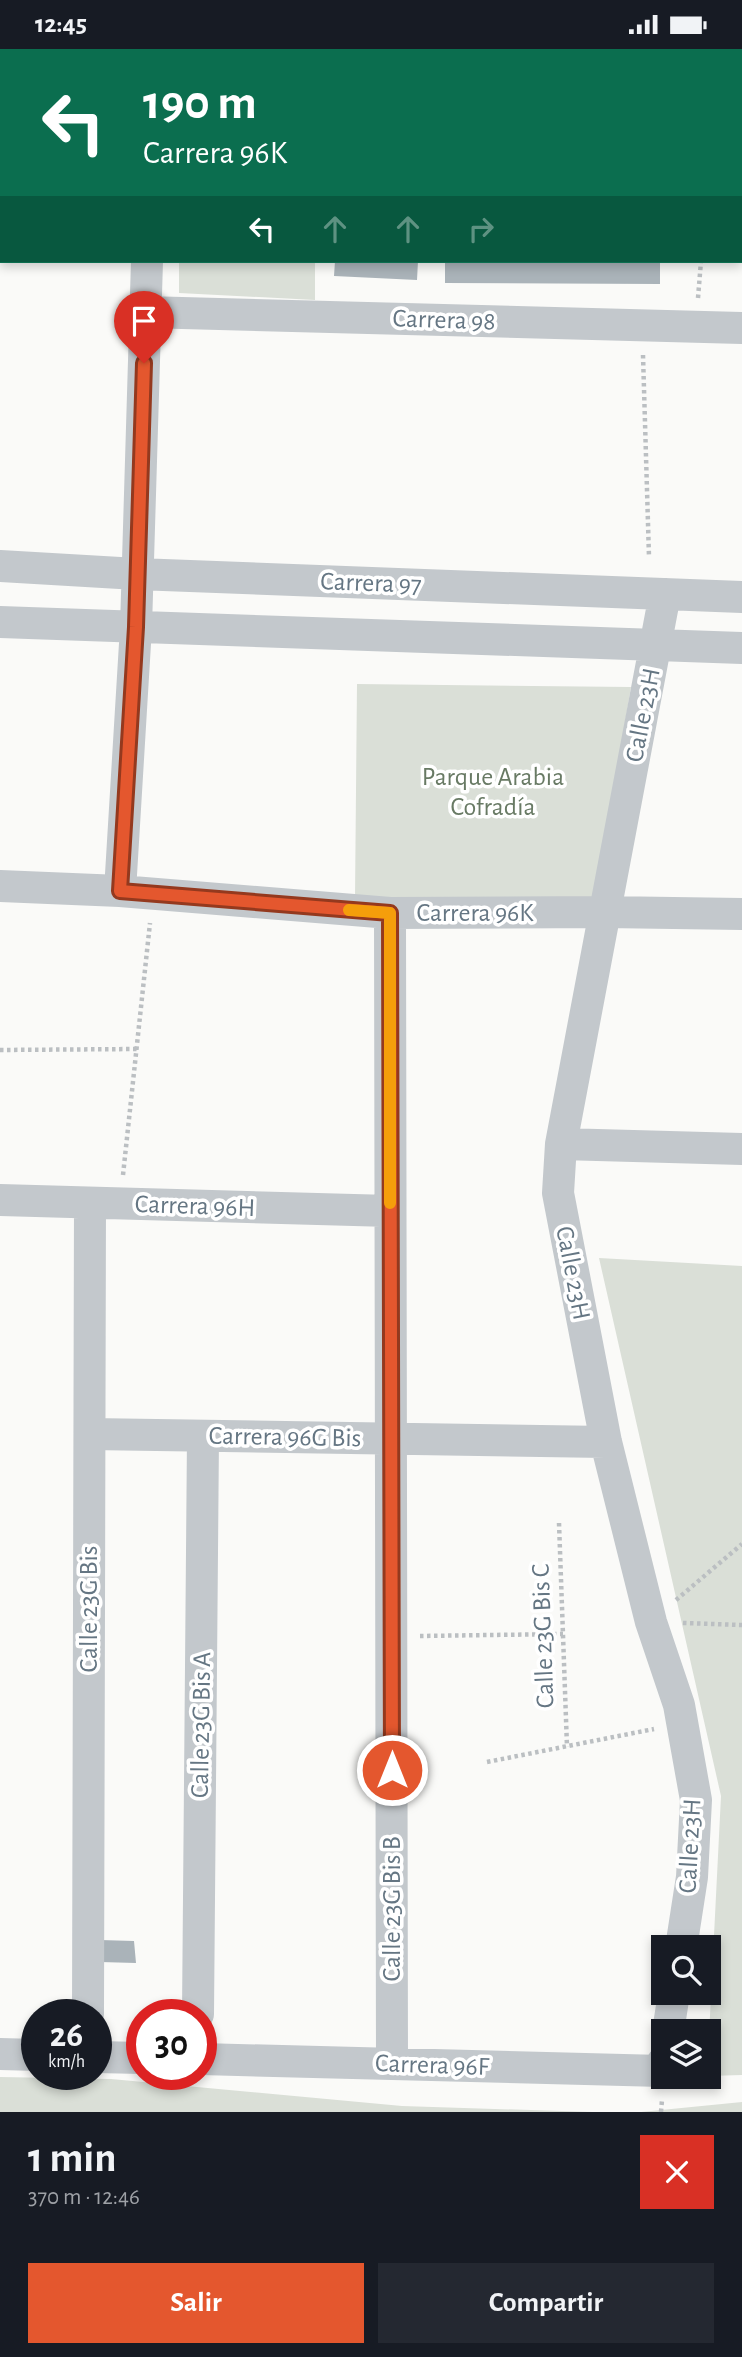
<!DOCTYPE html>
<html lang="es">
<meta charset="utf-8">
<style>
:root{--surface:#171b24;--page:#242831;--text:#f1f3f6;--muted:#9ea1a6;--accent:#e4572e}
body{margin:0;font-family:"Alegreya Sans",sans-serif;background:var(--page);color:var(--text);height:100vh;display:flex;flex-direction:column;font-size:26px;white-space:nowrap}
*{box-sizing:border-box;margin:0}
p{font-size:23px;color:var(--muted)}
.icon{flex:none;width:38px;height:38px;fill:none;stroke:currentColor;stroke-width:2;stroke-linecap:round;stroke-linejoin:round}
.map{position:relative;height:2063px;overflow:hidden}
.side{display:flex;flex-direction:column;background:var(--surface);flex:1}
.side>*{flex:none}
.banner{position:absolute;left:0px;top:0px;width:742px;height:214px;box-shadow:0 4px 10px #0003;background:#0b6e4f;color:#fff;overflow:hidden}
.buttons{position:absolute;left:651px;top:1886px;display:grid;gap:14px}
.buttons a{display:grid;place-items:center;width:70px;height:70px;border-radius:0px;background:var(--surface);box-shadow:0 4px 10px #0003;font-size:35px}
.speed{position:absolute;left:21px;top:1950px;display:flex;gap:14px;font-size:35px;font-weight:700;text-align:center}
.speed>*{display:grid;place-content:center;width:91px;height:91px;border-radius:50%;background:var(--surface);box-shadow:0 4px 10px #0003;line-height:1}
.speed small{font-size:18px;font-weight:400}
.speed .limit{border:10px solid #d22;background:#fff;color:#111}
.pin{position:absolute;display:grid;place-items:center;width:60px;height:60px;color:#fff;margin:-72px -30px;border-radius:50% 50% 50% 0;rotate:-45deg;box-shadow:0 0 7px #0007}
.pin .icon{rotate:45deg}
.me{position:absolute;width:77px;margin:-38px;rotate:0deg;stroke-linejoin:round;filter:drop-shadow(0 0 5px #0008)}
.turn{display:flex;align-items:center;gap:24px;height:147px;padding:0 28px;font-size:32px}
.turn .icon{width:91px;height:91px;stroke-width:2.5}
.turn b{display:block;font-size:49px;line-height:60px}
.lanes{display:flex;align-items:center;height:66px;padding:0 28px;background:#0003;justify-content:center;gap:35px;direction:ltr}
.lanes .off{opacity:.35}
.round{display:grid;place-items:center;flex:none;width:74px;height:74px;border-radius:0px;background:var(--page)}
.headline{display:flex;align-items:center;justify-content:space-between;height:119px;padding:0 28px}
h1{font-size:42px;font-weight:700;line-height:52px}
.action{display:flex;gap:14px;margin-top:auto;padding:14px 28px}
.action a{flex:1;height:80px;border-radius:0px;background:var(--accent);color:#fff;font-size:28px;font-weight:700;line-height:80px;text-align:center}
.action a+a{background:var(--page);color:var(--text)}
.status{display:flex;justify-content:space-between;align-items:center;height:49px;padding:0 35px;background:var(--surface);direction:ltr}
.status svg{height:19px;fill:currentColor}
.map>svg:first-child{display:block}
.green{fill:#dadfd7}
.building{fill:#aab3b9}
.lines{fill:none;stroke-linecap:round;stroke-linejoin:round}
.path{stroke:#bbbfc2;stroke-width:4.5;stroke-dasharray:3.5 3.5;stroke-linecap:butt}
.minor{stroke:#c3c8cc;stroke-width:32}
.route-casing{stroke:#94391e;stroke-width:18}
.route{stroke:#e4572e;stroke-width:12}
.slow{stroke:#f59e0b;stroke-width:12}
.labels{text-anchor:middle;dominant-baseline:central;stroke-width:7;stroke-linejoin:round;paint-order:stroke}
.street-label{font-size:26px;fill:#657683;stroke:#fff}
.park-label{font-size:26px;fill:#687a64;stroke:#fff}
</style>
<div class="status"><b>12:45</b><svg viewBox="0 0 49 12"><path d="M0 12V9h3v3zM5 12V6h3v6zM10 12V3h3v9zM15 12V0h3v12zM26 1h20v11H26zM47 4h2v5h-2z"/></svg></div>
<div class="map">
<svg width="742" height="2063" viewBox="0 0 742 2063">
<rect width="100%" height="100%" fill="#fafaf8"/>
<path class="green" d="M 179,212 L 315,212 L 315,251 L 179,244 Z
M 357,635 L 631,638 L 595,851 L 355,848 Z
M 599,1209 L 742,1217 L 742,2026 L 709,2027 L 709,1986 L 721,1747 Z
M 0,2028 L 111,2030 L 402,2057 L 593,2063 L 0,2063 Z
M 742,2053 L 742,2063 L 641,2063 Z"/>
<path class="building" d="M 335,212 L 418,212 L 417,231 L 334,227 Z
M 445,212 L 660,212 L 660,235 L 445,234 Z
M 100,1891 L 134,1892 L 136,1914 L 100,1913 Z"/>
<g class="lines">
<path class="path" d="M 716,2 L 716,0
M 0,98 L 2,99
M 698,249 L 701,212
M 643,306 L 649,508
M 0,1001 L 137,1000
M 123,1126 L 150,874
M 559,1474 L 567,1698
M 676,1551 L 742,1495
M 683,1574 L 742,1576
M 420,1587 L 563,1585
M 487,1713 L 654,1680
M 661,2063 L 662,2051"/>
<path class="minor" d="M 154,2 L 154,0
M 352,2 L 352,0
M 665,2 L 665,0
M 145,263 L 742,279
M 0,517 L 137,525 L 742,548
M 665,545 L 561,1095 L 558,1144 L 606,1393 L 651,1573 L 679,1656 L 696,1751 L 692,1828 L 681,1899
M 0,573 L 742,599
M 0,837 L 120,842 L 390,864 L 605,863 L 742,865
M 120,842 L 136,578 L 147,212
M 390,864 L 392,2015
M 561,1095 L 742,1100
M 0,1151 L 390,1162
M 90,1385 L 606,1393
M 88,1965 L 90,1154
M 198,1965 L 203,1387
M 668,1983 L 674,1944
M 0,2005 L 37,2006
M 96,2008 L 142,2009
M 201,2010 L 662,2022 L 663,2013"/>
</g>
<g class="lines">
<defs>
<path id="route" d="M 144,314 L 136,578 L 120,842 L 390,864 L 392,1721"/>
</defs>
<use href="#route" class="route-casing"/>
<use href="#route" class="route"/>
<path class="slow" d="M 349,861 L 390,864 L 390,1154"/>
</g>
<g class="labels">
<g class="street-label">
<text transform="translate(444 271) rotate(2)">Carrera 98</text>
<text transform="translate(371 534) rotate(2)">Carrera 97</text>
<text transform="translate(643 666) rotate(-79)">Calle 23H</text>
<text x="475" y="864">Carrera 96K</text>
<text transform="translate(195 1157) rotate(2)">Carrera 96H</text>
<text transform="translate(573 1224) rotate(79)">Calle 23H</text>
<text transform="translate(285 1388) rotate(1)">Carrera 96G Bis</text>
<text transform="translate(89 1560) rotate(-90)">Calle 23G Bis</text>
<text transform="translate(543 1587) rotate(-92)">Calle 23G Bis C</text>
<text transform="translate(201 1676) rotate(-89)">Calle 23G Bis A</text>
<text transform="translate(690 1797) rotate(-87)">Calle 23H</text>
<text transform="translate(392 1860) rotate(-90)">Calle 23G Bis B</text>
<text transform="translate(432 2016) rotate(2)">Carrera 96F</text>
</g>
<g class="park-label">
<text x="493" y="728">Parque Arabia<tspan x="493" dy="30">Cofradía</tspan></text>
</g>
</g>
</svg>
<div class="buttons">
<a><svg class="icon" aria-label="search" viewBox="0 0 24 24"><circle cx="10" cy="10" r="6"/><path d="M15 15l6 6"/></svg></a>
<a><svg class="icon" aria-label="layers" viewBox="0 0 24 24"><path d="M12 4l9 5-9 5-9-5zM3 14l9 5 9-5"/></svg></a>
</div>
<div class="speed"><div>26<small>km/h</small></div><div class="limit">30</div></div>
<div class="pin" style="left:144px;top:314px;background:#d93025"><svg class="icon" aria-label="arrive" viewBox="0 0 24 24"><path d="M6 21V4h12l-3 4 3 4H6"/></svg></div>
<svg class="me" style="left:392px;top:1721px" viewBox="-20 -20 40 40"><circle r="17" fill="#e4572e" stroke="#fff" stroke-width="3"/><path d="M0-11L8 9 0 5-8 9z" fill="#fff"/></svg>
<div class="banner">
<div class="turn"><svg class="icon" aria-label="left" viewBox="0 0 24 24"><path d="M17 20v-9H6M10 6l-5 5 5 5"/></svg><div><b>190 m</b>Carrera 96K</div></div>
<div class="lanes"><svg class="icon" aria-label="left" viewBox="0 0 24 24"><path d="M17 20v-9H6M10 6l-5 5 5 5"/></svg><svg class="icon off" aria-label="ahead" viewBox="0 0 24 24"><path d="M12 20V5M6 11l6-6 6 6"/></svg><svg class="icon off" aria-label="ahead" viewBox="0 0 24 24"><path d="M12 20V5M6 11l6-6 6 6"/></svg><svg class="icon off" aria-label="right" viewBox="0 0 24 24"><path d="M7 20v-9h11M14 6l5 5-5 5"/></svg></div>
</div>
</div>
<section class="side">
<div class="headline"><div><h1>1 min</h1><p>370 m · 12:46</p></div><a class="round" style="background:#d93025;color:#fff"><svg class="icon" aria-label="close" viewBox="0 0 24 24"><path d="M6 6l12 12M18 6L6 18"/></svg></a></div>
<div class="action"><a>Salir</a><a>Compartir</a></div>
</section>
